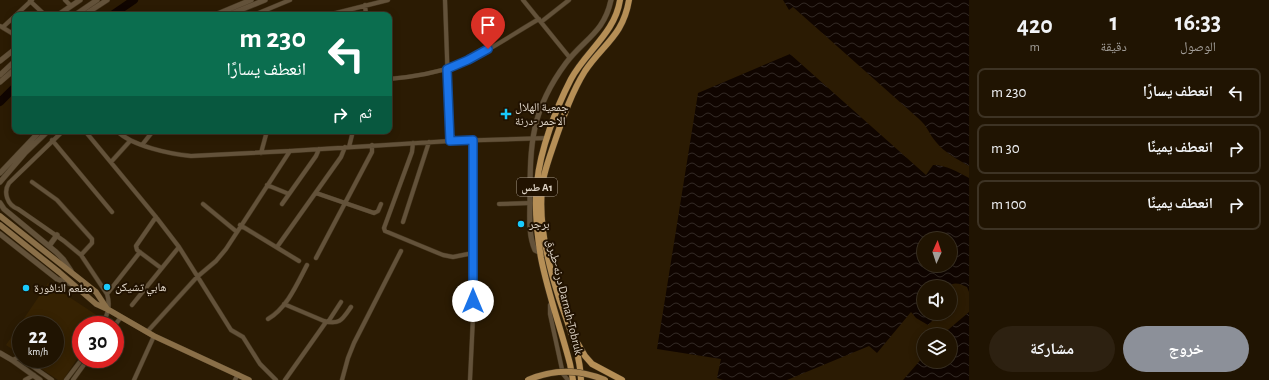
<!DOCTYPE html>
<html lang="ar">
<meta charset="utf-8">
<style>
:root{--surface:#201402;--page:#2d2111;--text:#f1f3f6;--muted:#a29e99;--line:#3d3324;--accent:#8c9099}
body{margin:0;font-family:"Alegreya Sans","Noto Naskh Arabic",sans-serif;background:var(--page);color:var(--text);direction:rtl;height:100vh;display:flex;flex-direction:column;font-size:15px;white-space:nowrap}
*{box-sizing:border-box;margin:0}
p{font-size:13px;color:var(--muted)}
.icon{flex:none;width:22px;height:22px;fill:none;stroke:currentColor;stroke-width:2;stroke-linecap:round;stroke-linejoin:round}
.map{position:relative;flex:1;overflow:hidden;direction:ltr}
.sheet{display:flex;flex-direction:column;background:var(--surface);width:300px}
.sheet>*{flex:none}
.guide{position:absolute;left:12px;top:12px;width:380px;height:122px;border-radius:8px;box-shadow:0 2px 10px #0003,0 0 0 1px var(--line);direction:rtl;background:#0b6e4f;color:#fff;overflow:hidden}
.needle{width:26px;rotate:3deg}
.fabs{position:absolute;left:917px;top:232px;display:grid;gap:8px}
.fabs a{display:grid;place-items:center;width:40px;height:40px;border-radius:50%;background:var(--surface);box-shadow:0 2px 10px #0003,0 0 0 1px var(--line);font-size:20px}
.speed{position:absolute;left:12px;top:316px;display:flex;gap:8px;font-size:20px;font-weight:700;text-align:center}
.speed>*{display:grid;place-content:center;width:52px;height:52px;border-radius:50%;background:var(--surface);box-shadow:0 2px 10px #0003,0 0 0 1px var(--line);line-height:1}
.speed small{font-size:10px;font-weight:400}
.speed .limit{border:6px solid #d22;background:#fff;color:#111}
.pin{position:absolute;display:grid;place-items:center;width:34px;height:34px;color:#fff;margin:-41px -17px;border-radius:50% 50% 50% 0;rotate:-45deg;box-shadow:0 0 4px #0007}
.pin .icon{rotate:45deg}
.me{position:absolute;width:44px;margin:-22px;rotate:0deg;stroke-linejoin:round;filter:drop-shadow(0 0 3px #0008)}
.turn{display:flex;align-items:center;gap:14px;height:84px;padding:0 20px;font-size:18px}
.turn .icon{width:52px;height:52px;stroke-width:2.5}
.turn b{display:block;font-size:28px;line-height:34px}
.then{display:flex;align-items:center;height:38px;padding:0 20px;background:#0003;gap:8px;font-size:15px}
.eta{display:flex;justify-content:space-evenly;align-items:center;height:68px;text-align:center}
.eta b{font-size:24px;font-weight:700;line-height:28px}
.action{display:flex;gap:8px;margin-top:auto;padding:8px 20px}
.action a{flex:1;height:46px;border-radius:24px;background:var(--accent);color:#fff;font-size:16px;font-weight:700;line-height:46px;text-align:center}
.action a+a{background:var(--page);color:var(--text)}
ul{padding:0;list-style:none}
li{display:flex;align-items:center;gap:12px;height:50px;margin:0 8px 6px;padding:0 12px;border:2px solid var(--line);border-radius:8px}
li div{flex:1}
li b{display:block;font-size:15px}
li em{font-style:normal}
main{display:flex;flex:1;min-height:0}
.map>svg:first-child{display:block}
.built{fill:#362202}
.water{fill:url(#water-waves);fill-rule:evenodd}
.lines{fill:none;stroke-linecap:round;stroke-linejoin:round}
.river{stroke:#100500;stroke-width:8}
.minor-casing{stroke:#44351e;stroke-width:5}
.tertiary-casing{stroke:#44351e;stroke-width:6}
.secondary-casing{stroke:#44351e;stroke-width:6}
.trunk-casing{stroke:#44351e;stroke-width:7}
.minor{stroke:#63523a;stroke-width:4}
.tertiary{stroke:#63523a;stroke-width:5}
.secondary{stroke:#8a6f48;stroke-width:5.5}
.trunk{stroke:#b68f56;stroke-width:6}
.primary-bridge-casing{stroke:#44351e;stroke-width:7;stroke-linecap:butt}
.primary-bridge{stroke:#a88552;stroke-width:6}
.route-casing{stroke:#114b97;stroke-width:10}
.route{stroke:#1a73e8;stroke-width:7}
.poi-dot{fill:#19cafc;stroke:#211200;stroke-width:1.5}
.labels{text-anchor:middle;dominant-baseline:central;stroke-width:4;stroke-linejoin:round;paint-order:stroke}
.shield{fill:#211200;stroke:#a69a8b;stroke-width:1}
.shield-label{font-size:11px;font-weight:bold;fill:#dfd5c7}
.poi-label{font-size:12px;fill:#dfd5c7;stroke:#211200;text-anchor:start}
.street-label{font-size:12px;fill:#dfd5c7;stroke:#211200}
</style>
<main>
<section class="sheet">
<div class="eta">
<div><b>16:33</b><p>الوصول</p></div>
<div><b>1</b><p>دقيقة</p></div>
<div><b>420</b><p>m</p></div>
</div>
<ul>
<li><svg class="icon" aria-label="left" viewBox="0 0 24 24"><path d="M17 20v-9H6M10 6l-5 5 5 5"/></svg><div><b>انعطف يسارًا</b></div><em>230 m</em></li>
<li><svg class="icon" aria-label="right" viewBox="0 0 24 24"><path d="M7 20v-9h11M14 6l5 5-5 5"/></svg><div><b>انعطف يمينًا</b></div><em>30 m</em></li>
<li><svg class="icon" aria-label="right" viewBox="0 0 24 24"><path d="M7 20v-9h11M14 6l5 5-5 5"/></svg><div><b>انعطف يمينًا</b></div><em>100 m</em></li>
</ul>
<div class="action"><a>خروج</a><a>مشاركة</a></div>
</section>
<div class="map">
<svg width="969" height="380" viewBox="0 0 969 380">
<defs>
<pattern id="water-waves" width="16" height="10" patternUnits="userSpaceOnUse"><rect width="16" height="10" fill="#100500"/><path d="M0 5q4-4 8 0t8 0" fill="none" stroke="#322924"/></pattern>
</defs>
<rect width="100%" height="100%" fill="#2b1b03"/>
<path class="built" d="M 48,283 L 104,320 L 100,325 L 81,325 L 81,353 L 63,380 L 58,380 L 27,359 L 55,359 L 55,325 L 21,325 L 21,355 L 6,345 Z"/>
<path class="water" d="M 783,0 L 969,0 L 969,166 C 957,159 945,153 936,142 C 929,134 928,127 919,119 L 793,7 L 789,10 Z
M 790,54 L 926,175 L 933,165 C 946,165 958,172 969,178 L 969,292 L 967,287 C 960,284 954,281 948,287 L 924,287 L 924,313 L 936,313 L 932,321 L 928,325 L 916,318 L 911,312 L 877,353 L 869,346 L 787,380 L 723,380 L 717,378 L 721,359 L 657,349 L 698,93 ZM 924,239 L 950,239 L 950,265 L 924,265 Z
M 969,312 L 969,380 L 903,380 L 924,356 L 924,361 L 950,361 L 950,335 L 942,335 Z"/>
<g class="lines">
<path class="river" d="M 112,15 L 134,0
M 0,102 L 15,87"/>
<defs>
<path id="minor" d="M 65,0 L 71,6
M 445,0 L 450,141
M 523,0 L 570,58
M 30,1 L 45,15
M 365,5 L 366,15
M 16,15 L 32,0
M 254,15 L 290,0
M 328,15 L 388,0
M 541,22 L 569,0
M 0,26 L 15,35
M 3,27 L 15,16
M 389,79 C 413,77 436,73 458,65 C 486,53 513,34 539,19
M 63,131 L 9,183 C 3,192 7,205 18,209 L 64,241 L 81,255 L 107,294 C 111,306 107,314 103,325
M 85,131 L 156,217 L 179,247 L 231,330 L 243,337 L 260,364 L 276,380
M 117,131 C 132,146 170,154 191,156 L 290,151 L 450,141 L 548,138
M 52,140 L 112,212
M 413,143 L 412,152 L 384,228 L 385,231 L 443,255 L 453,257 L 473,253
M 142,145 L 153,131
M 349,147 L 353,131
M 261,153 L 267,131
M 111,162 L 130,141
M 32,182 L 57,200 L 92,239 L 92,243 L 81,255
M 267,185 L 289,194
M 316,193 L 374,213 L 378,211 L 381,204
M 203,204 L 237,232
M 282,204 L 316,156 L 319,149
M 499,204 L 530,203
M 156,217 L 136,246 L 137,250 L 161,268
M 403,222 L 429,142
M 240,225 L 299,261
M 277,247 L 341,157 L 345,147
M 316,258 L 372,152 L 372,145
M 107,294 L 140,252
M 552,302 L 550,305 L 550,314 L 563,374 L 568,380
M 284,304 L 324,321 C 340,325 342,320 351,307
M 132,305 L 179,247
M 268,319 C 287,308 297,284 307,265
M 328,322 L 341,302
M 115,325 L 121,317
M 147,332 L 197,277 L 216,261 L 226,249 L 290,151
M 22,359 L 52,380
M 12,360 L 17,358 L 21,358
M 25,380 L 34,375
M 66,380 L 82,359
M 73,380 L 88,359
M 134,380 L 154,336
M 235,380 L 238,374
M 285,380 L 326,322
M 342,380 L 348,358 L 354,343 L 401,251
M 470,380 L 473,317 L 473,140"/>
<path id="tertiary" d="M 58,15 L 80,0
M 75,15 L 97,0
M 84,15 L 107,0
M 215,15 L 251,0
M 228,15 L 265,0
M 0,61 L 15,49
M 0,75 L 15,61
M 0,82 L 15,69
M 0,173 L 40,131
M 0,182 L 25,153 L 48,131
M 0,203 L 4,209 L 56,252 L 63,259 L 71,271
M 0,234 L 57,279 L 74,285
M 49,246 L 57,235
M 541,253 L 535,250 C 528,235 530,215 530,199 C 530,144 531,110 566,63 C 584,39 604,33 611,0
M 0,353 L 12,360 L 40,380"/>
<path id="secondary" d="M 0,216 L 96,292 L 108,310
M 0,225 L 59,272 L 96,304 L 109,310 L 154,336 L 249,380"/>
<path id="trunk" d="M 578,344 L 585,356 L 592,364 L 622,380
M 573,380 L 570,364 C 561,329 548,294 541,258 C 537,234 534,207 537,183 C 540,150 556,108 571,79 C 586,51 615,33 620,0
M 581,380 C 580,351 568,325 559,298 C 547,261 536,214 544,176 C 547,163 552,150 556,138 C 564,115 572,92 585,71 C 603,44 623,36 629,0"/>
</defs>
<use href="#minor" class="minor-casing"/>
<use href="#tertiary" class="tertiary-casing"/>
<use href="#secondary" class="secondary-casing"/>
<use href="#trunk" class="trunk-casing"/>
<use href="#minor" class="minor"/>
<use href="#tertiary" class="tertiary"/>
<use href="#secondary" class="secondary"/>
<use href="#trunk" class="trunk"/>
<defs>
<path id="primary-bridge" d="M 528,380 C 553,369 579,369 605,380"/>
</defs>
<use href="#primary-bridge" class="primary-bridge-casing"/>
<use href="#primary-bridge" class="primary-bridge"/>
</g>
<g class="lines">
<defs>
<path id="route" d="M 473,301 L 473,140 L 450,141 L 447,69 L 468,60 L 488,49"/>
</defs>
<use href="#route" class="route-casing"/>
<use href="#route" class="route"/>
</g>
<g class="poi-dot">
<path d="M504 108h4v4h4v4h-4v4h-4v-4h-4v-4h4z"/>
<circle cx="521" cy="224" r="4"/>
<circle cx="107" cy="287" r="4"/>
<circle cx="26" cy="288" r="4"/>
</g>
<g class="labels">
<rect class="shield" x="517" y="178" width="40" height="18" rx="3"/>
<g class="shield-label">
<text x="537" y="187">طس A1</text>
</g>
<g class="poi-label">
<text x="515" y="107">جمعية الهلال<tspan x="515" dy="14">الاحمر -درنة</tspan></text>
<text x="529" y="224">برجر</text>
<text x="115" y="287">هابي تشيكن</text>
<text x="34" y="288">مطعم النافورة</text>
</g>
<g class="street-label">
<text transform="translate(565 297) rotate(76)">درنه-طبرق Darnah-Tobruk</text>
</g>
</g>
</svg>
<div class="fabs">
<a><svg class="needle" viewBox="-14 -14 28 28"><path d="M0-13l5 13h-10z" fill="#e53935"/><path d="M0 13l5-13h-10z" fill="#a29e99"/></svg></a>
<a><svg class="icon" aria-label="sound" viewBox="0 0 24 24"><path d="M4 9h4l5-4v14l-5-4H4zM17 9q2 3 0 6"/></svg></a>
<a><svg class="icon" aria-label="layers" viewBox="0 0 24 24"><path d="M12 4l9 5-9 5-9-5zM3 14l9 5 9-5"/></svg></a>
</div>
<div class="speed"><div>22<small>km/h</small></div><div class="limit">30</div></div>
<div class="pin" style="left:488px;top:49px;background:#d93025"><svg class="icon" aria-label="arrive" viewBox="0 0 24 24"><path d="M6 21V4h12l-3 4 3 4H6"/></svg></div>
<svg class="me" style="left:473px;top:301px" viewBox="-20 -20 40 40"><circle r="19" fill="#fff"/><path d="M0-13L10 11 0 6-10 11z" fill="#1a73e8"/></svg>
<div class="guide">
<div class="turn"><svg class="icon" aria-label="left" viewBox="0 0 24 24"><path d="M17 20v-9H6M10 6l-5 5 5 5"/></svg><div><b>230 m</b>انعطف يسارًا</div></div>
<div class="then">ثم<svg class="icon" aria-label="right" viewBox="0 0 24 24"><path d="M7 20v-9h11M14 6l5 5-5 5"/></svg></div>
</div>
</div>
</main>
